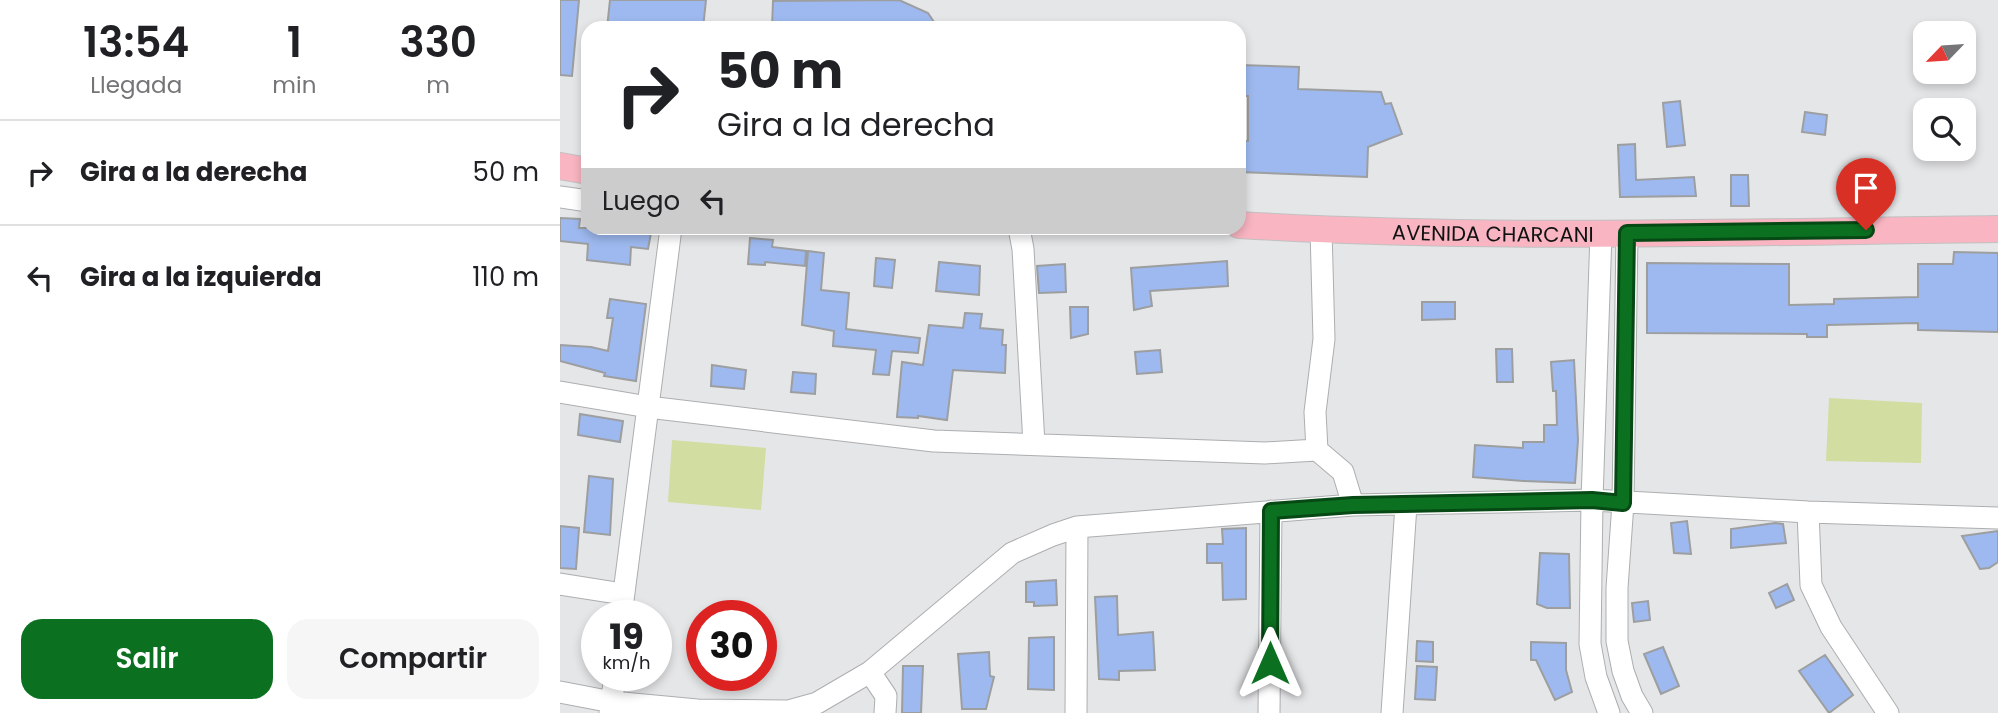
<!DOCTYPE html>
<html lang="es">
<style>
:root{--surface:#fff;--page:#f6f6f6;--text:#202124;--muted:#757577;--line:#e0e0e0;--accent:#0b7120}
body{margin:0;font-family:Poppins,sans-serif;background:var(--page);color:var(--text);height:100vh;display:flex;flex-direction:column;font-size:26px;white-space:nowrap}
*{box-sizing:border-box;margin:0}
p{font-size:23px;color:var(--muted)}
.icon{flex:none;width:38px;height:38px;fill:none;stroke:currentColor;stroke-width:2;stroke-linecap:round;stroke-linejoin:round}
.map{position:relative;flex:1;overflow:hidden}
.details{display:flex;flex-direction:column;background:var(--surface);width:560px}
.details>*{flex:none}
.hud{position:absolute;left:21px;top:21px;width:665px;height:214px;border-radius:21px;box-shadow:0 4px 10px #0003;background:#fff;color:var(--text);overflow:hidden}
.needle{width:46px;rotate:245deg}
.controls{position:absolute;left:1353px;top:21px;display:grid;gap:14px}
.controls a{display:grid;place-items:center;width:63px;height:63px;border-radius:14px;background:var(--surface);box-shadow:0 4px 10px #0003;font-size:35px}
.speed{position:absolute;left:21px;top:600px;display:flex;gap:14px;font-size:35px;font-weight:700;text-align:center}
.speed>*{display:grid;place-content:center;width:91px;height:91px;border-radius:50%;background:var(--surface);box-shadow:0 4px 10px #0003;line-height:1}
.speed small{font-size:18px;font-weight:400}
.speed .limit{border:10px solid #d22;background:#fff;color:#111}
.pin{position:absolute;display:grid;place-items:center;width:60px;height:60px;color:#fff;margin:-72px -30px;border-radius:50% 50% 50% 0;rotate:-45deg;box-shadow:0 0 7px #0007}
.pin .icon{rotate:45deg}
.me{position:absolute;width:77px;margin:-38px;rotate:0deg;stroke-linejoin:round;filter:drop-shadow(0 0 5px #0008)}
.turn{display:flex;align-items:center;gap:24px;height:147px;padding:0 21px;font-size:32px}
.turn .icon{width:91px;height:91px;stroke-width:2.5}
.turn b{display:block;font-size:49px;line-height:60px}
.then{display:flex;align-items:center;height:66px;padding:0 21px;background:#0003;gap:14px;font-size:26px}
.eta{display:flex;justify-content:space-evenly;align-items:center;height:119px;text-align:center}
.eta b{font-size:42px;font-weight:600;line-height:49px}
.action{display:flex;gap:14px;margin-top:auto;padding:14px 21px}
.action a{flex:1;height:80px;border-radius:21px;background:var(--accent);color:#fff;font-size:28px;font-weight:600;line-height:80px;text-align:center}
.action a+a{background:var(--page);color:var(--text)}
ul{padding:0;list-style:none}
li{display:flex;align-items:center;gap:21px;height:105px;padding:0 21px;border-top:2px solid var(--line)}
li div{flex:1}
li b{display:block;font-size:26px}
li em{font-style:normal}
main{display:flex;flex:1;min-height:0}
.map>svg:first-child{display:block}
.green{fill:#d1dda1}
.building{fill:#9db9ef;stroke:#9d9ea0;stroke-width:2}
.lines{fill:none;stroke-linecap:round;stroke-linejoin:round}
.minor-casing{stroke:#acaeb0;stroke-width:23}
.major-casing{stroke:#c1c1c1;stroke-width:28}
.minor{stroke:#fff;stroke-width:21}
.major{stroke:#f9b5c2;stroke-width:26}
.route-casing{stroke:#074915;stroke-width:18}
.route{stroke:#0b7120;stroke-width:12}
.labels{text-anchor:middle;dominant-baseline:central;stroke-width:5;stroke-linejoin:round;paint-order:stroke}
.street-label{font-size:21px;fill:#101111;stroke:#fff}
</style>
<main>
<section class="details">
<div class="eta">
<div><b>13:54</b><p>Llegada</p></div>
<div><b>1</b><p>min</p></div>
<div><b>330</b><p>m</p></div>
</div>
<ul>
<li><svg class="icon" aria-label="right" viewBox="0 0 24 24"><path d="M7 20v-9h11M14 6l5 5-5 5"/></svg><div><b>Gira a la derecha</b></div><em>50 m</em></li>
<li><svg class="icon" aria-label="left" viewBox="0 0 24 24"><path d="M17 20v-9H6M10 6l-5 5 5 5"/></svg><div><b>Gira a la izquierda</b></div><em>110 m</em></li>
</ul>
<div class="action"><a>Salir</a><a>Compartir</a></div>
</section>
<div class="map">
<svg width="1438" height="713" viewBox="0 0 1438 713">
<rect width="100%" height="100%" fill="#e5e6e8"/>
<path class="green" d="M 1269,398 L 1362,403 L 1361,463 L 1266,461 Z
M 112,440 L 206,448 L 201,510 L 108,502 Z"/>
<path class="building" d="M 0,0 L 19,0 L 12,76 L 0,75 Z
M 50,0 L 146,0 L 143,28 L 47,28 Z
M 339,0 L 368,13 L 378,28 L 212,28 L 213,1 Z
M 679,65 L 739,67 L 738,89 L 821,92 L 825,104 L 831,103 L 842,134 L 808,147 L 807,177 L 679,172 L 679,140 L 688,141 L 688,96 L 679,96 Z
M 1120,101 L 1125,145 L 1107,147 L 1103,103 Z
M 1245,112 L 1267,115 L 1265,135 L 1242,132 Z
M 1075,144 L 1076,180 L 1134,177 L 1136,196 L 1060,197 L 1058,145 Z
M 1171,175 L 1188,175 L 1189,206 L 1171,206 Z
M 0,218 L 20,219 L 19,228 L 92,228 L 88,249 L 71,247 L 70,265 L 27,260 L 28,244 L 0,241 Z
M 190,238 L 213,240 L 212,247 L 246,251 L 245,266 L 205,262 L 205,265 L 188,264 Z
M 248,251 L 264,253 L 261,290 L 289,293 L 286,329 L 360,338 L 358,353 L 332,351 L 329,375 L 313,374 L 316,350 L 273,346 L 274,331 L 242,325 Z
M 1394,252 L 1438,253 L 1438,332 L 1358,330 L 1358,323 L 1267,325 L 1267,337 L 1247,337 L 1247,334 L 1087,333 L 1087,263 L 1229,264 L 1229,305 L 1274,304 L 1274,299 L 1358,297 L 1358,264 L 1393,264 Z
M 316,258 L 335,260 L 332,288 L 314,286 Z
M 667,261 L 668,286 L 590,291 L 592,306 L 574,310 L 571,268 Z
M 379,262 L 420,266 L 419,295 L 376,291 Z
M 505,264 L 506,292 L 479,293 L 477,266 Z
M 50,299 L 86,304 L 76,381 L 44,376 L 45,373 L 0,361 L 0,345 L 31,347 L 48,351 L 53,318 L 47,318 Z
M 862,302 L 895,302 L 895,319 L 862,320 Z
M 510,307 L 528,307 L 528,334 L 511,338 Z
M 405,313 L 422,314 L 420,328 L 443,330 L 442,345 L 446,345 L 445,373 L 393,370 L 387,420 L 358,416 L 358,418 L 337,417 L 342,362 L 363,365 L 369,325 L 403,328 Z
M 936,349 L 952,349 L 953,382 L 937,382 Z
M 600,350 L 602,372 L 577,374 L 575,352 Z
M 1014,360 L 1018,440 L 1015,483 L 963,481 L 913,477 L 915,445 L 963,448 L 963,442 L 984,442 L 984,425 L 997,425 L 996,391 L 993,391 L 991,362 Z
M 152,365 L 186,370 L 184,389 L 151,386 Z
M 233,372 L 256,374 L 255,394 L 231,392 Z
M 20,414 L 63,421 L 60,442 L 18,435 Z
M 29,476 L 53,479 L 50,535 L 24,532 Z
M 1127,521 L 1131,554 L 1114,553 L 1111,523 Z
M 1215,523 L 1223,524 L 1226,543 L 1171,548 L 1171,529 Z
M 0,526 L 19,528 L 16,569 L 0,568 Z
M 686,528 L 686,599 L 663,600 L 662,563 L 647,563 L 647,544 L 663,544 L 662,529 Z
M 1438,531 L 1438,562 L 1429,568 L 1420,569 L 1402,536 Z
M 980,553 L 1009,554 L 1010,608 L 987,608 L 977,604 Z
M 496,580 L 497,605 L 474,606 L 474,602 L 466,602 L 466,582 Z
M 1227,584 L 1234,600 L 1216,608 L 1209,593 Z
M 557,596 L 558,635 L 593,632 L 595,670 L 559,671 L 559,680 L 539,679 L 535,597 Z
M 1088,601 L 1090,620 L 1074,622 L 1072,603 Z
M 494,637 L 494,690 L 468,689 L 469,638 Z
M 857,641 L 873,642 L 873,662 L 856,661 Z
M 971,642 L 1006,643 L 1006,670 L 1012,692 L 995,700 L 976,660 L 971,660 Z
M 1103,647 L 1119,686 L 1101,694 L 1084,654 Z
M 429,652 L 430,676 L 434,677 L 426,709 L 402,709 L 398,654 Z
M 1265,655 L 1293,695 L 1269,713 L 1239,671 Z
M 343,666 L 363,666 L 361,713 L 342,713 Z
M 857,666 L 877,667 L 875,700 L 855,699 Z"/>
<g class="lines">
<defs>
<path id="minor" d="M 0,197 L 28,201
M 459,228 L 463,249 L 474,444
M 1041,233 L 1032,500 L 1030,644 L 1036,677 L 1049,713
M 1067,233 L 1063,503 L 1057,588 L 1057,641 L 1063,671 L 1072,696 L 1082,713
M 0,392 L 88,407 L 374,441 L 705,453 L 757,450 L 783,472 L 793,505
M 757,450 L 755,412 L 764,339 L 761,230
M 1248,512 L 1251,585 L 1271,627 L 1328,713
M 0,584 L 63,594
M 61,616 L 111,228
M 310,672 L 326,696 L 325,713
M 0,692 L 52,702 L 137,710 L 228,711 L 257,703 L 310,672 L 452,553 L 493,535 L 517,527 L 793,505 L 1032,500 L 1248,512 L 1438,518
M 50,713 L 55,676
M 516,713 L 517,527
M 709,713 L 711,511
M 832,713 L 846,505"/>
<g id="major">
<path d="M 0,166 L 28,171"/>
<path id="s1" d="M 679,225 C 931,240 1185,232 1438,229"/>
</g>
</defs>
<use href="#minor" class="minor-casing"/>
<use href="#major" class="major-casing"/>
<use href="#minor" class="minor"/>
<use href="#major" class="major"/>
</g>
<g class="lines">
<defs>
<path id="route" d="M 710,663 L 711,511 L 793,505 L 1032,500 L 1063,503 L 1067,233 L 1306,230"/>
</defs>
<use href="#route" class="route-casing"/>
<use href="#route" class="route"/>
</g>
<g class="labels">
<g class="street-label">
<text stroke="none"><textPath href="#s1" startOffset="254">AVENIDA CHARCANI</textPath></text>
</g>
</g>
</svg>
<div class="controls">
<a><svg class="needle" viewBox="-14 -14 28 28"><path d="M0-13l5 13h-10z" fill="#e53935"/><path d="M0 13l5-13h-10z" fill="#757577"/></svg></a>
<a><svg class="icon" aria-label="search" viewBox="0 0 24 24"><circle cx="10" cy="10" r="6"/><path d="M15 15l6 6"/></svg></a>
</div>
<div class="speed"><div>19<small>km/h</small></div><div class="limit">30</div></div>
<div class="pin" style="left:1306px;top:230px;background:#d93025"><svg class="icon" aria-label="arrive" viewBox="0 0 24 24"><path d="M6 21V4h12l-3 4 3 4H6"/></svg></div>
<svg class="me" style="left:710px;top:663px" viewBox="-20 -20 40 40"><path d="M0-17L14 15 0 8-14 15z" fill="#0b7120" stroke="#fff" stroke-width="4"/></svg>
<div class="hud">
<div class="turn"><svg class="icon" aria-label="right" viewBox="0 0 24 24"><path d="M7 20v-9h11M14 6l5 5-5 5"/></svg><div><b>50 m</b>Gira a la derecha</div></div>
<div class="then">Luego<svg class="icon" aria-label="left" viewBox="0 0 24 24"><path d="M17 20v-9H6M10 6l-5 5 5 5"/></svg></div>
</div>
</div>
</main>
